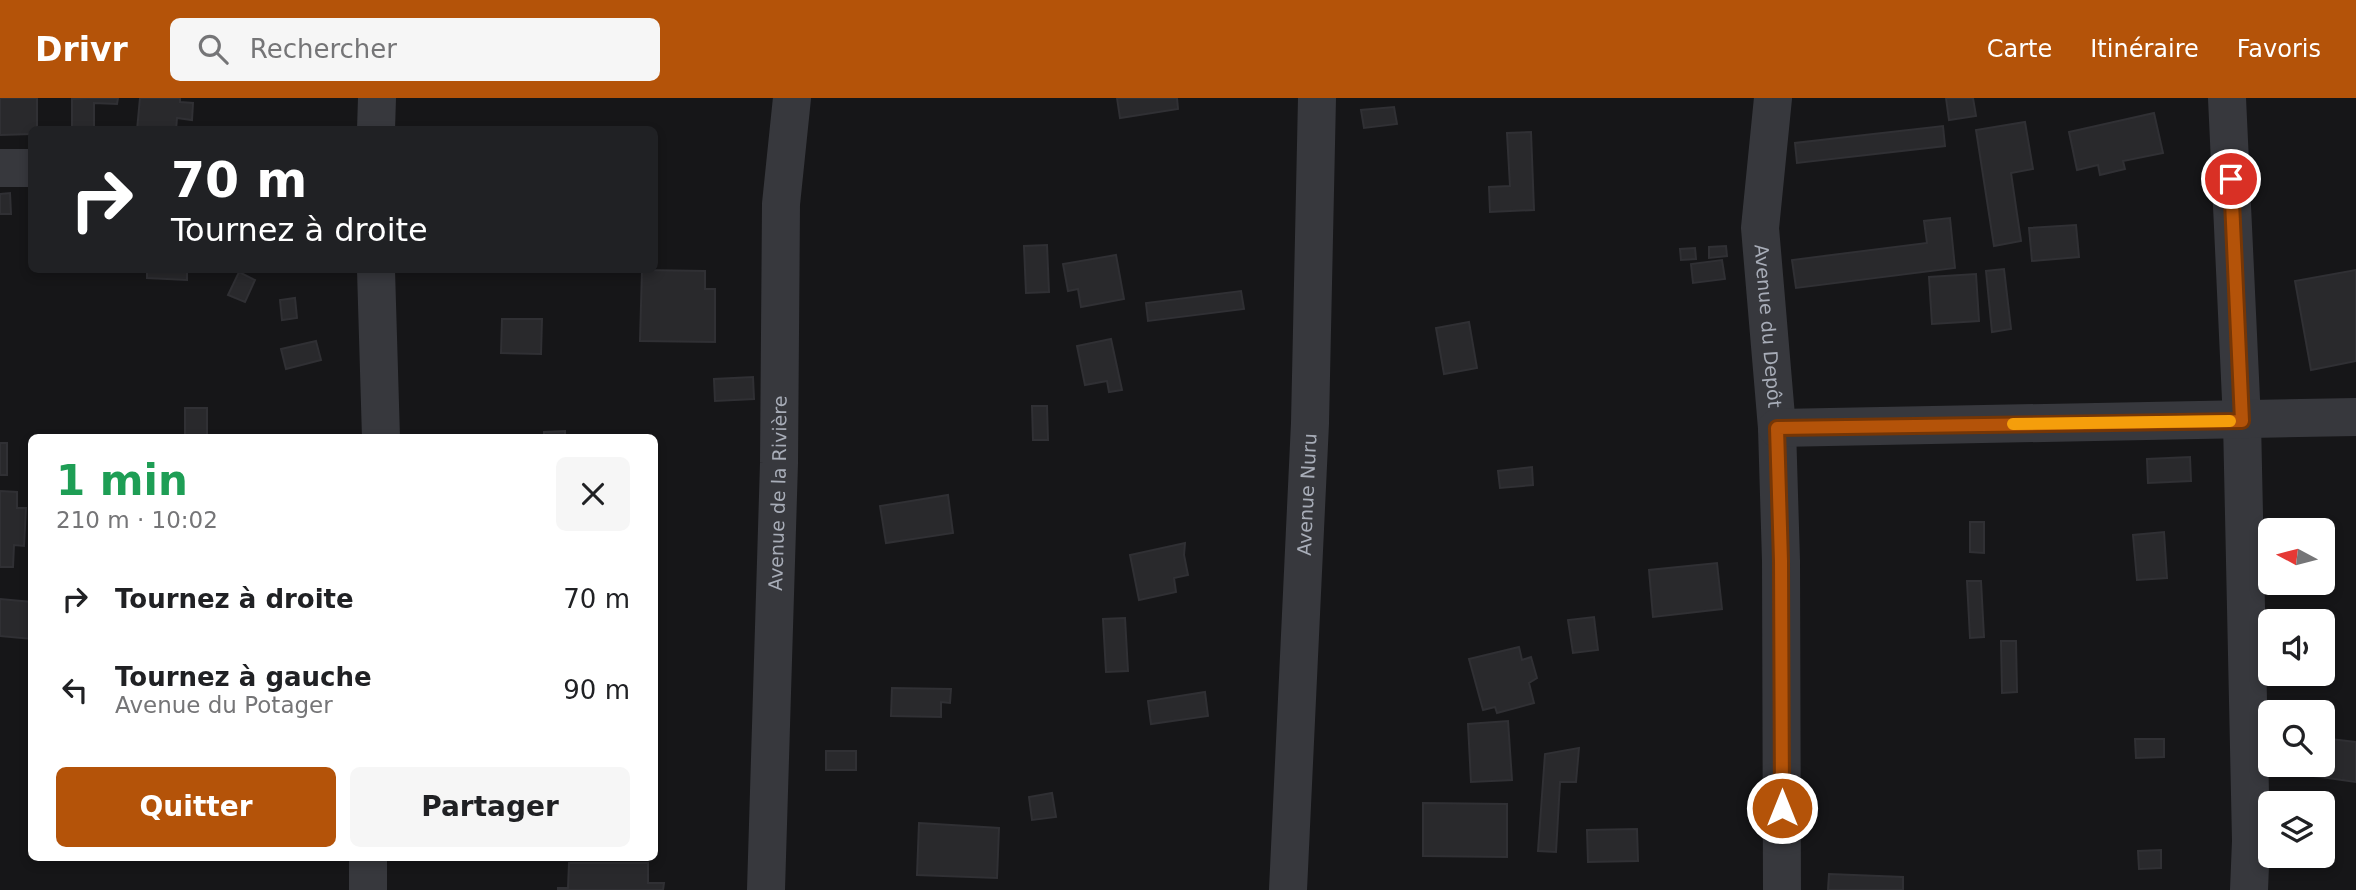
<!DOCTYPE html>
<html lang="fr">
<meta charset="utf-8">
<style>
:root{--surface:#fff;--page:#f6f6f6;--text:#202124;--muted:#757577;--accent:#b45309}
body{margin:0;font-family:"DejaVu Sans",sans-serif;background:var(--page);color:var(--text);height:100vh;display:flex;flex-direction:column;font-size:26px;white-space:nowrap}
*{box-sizing:border-box;margin:0}
p{font-size:23px;color:var(--muted)}
.icon{flex:none;width:38px;height:38px;fill:none;stroke:currentColor;stroke-width:2;stroke-linecap:round;stroke-linejoin:round}
.map{position:relative;flex:1;overflow:hidden}
.sheet{position:absolute;left:28px;top:336px;width:630px;height:427px;display:flex;flex-direction:column;background:var(--surface);border-radius:10px;box-shadow:0 4px 10px #0003}
.sheet>*{flex:none}
.guide{position:absolute;left:28px;top:28px;width:630px;height:147px;border-radius:10px;box-shadow:0 4px 10px #0003;background:#202124;color:#fff;overflow:hidden}
.needle{width:46px;rotate:277deg}
.controls{position:absolute;left:2258px;top:420px;display:grid;gap:14px}
.controls a{display:grid;place-items:center;width:77px;height:77px;border-radius:10px;background:var(--surface);box-shadow:0 4px 10px #0003;font-size:35px}
.pin{position:absolute;display:grid;place-items:center;width:60px;height:60px;color:#fff;margin:-30px;border:4px solid #fff;border-radius:50%;box-shadow:0 2px 7px #0007}
.me{position:absolute;width:77px;margin:-38px;rotate:0deg;stroke-linejoin:round;filter:drop-shadow(0 0 5px #0008)}
.turn{display:flex;align-items:center;gap:24px;height:147px;padding:0 28px;font-size:32px}
.turn .icon{width:91px;height:91px;stroke-width:2.5}
.turn b{display:block;font-size:49px;line-height:60px}
.round{display:grid;place-items:center;flex:none;width:74px;height:74px;border-radius:10px;background:var(--page)}
.summary{display:flex;align-items:center;justify-content:space-between;height:119px;padding:0 28px}
h1{font-size:42px;font-weight:700;line-height:52px;color:#1e9e55}
.action{display:flex;gap:14px;margin-top:auto;padding:14px 28px}
.action a{flex:1;height:80px;border-radius:10px;background:var(--accent);color:#fff;font-size:28px;font-weight:700;line-height:80px;text-align:center}
.action a+a{background:var(--page);color:var(--text)}
ul{padding:0;list-style:none}
li{display:flex;align-items:center;gap:21px;height:91px;padding:0 28px}
li div{flex:1}
li b{display:block;font-size:26px}
li em{font-style:normal}
header{display:flex;align-items:center;gap:42px;box-sizing:border-box;height:98px;padding:0 35px;background:var(--accent);color:#fff}
header strong{font-size:33px}
nav{display:flex;gap:38px;margin-inline-start:auto;font-size:24px}
.search{width:490px;height:63px;background:var(--page);display:flex;align-items:center;gap:18px;box-sizing:border-box;padding:0 24px;border-radius:10px;color:var(--muted);font-size:26px}
.map>svg:first-child{display:block}
.building{fill:#29292c;stroke:#303034;stroke-width:2}
.lines{fill:none;stroke-linecap:round;stroke-linejoin:round}
.minor{stroke:#37383d;stroke-width:38}
.route-casing{stroke:#753606;stroke-width:18}
.route{stroke:#b45309;stroke-width:12}
.slow{stroke:#f59e0b;stroke-width:12}
.labels{text-anchor:middle;dominant-baseline:central;stroke-width:7;stroke-linejoin:round;paint-order:stroke}
.street-label{font-size:19px;fill:#a8adb8;stroke:#111113}
</style>
<header>
<strong>Drivr</strong>
<div class="search"><svg class="icon" aria-label="search" viewBox="0 0 24 24"><circle cx="10" cy="10" r="6"/><path d="M15 15l6 6"/></svg>Rechercher</div>
<nav><a>Carte</a><a>Itinéraire</a><a>Favoris</a></nav>
</header>
<div class="map">
<svg width="2356" height="792" viewBox="0 0 2356 792">
<rect width="100%" height="100%" fill="#161618"/>
<path class="building" d="M 0,0 L 37,0 L 37,32 L 32,32 L 32,36 L 0,37 Z
M 89,0 L 118,0 L 117,6 L 94,5 L 94,32 L 72,32 L 72,1 Z
M 140,0 L 180,0 L 180,4 L 193,5 L 192,22 L 177,20 L 176,32 L 137,32 Z
M 1117,0 L 1177,0 L 1178,11 L 1120,20 Z
M 1946,0 L 1973,0 L 1976,18 L 1949,22 Z
M 1394,9 L 1397,26 L 1364,30 L 1361,12 Z
M 2154,15 L 2163,55 L 2123,63 L 2125,71 L 2100,77 L 2098,67 L 2077,72 L 2069,34 Z
M 2025,24 L 2033,71 L 2011,75 L 2021,143 L 1994,148 L 1976,32 Z
M 1943,28 L 1945,48 L 1797,65 L 1795,45 Z
M 1531,34 L 1534,112 L 1490,114 L 1489,89 L 1510,88 L 1507,35 Z
M 10,95 L 11,116 L 0,116 L 0,96 Z
M 1950,120 L 1955,170 L 1796,190 L 1792,162 L 1927,145 L 1924,123 Z
M 2076,127 L 2079,159 L 2032,163 L 2029,130 Z
M 1047,147 L 1049,194 L 1026,195 L 1024,148 Z
M 1726,148 L 1727,158 L 1709,160 L 1709,149 Z
M 1695,150 L 1696,161 L 1681,162 L 1680,151 Z
M 1116,157 L 1124,201 L 1081,209 L 1078,191 L 1068,193 L 1063,166 Z
M 1722,162 L 1725,181 L 1693,185 L 1691,166 Z
M 2004,171 L 2011,231 L 1992,234 L 1986,173 Z
M 147,172 L 187,172 L 187,182 L 147,180 Z
M 642,172 L 705,173 L 705,191 L 715,191 L 715,244 L 640,243 Z
M 2356,172 L 2356,263 L 2311,272 L 2295,183 Z
M 239,174 L 255,182 L 245,204 L 228,197 Z
M 1976,176 L 1979,223 L 1932,226 L 1929,179 Z
M 1241,193 L 1244,211 L 1148,223 L 1146,205 Z
M 295,200 L 297,220 L 282,222 L 280,202 Z
M 502,221 L 542,221 L 541,256 L 501,255 Z
M 1469,224 L 1477,270 L 1444,276 L 1436,230 Z
M 1111,241 L 1122,292 L 1109,294 L 1107,283 L 1085,287 L 1077,248 Z
M 316,243 L 321,262 L 286,271 L 281,251 Z
M 753,279 L 754,301 L 715,303 L 714,281 Z
M 1032,308 L 1047,308 L 1048,342 L 1033,342 Z
M 185,310 L 207,310 L 207,340 L 185,340 Z
M 565,333 L 565,340 L 544,340 L 544,334 Z
M 0,345 L 7,345 L 7,377 L 0,377 Z
M 2190,359 L 2191,383 L 2148,385 L 2147,361 Z
M 1532,369 L 1533,387 L 1500,390 L 1498,373 Z
M 0,393 L 17,394 L 17,410 L 26,410 L 24,448 L 14,447 L 13,469 L 0,469 Z
M 948,397 L 953,435 L 886,445 L 880,408 Z
M 1970,424 L 1984,424 L 1984,455 L 1970,454 Z
M 2164,434 L 2167,480 L 2137,482 L 2133,437 Z
M 1185,445 L 1184,457 L 1188,477 L 1174,480 L 1176,494 L 1139,502 L 1130,457 Z
M 1717,465 L 1722,511 L 1653,519 L 1649,472 Z
M 1967,483 L 1981,483 L 1984,539 L 1970,540 Z
M 0,501 L 32,504 L 32,541 L 0,538 Z
M 1594,519 L 1598,552 L 1573,555 L 1568,522 Z
M 1125,520 L 1128,573 L 1106,574 L 1103,521 Z
M 2001,543 L 2016,543 L 2017,594 L 2002,595 Z
M 1519,549 L 1522,562 L 1531,559 L 1537,580 L 1529,585 L 1534,605 L 1497,615 L 1495,609 L 1483,612 L 1469,561 Z
M 892,590 L 951,591 L 950,605 L 941,604 L 941,619 L 891,618 Z
M 1205,594 L 1208,618 L 1151,626 L 1148,603 Z
M 1508,623 L 1512,682 L 1471,684 L 1468,626 Z
M 2322,640 L 2356,644 L 2356,684 L 2313,678 L 2315,667 L 2322,667 Z
M 2135,641 L 2164,641 L 2164,659 L 2136,660 Z
M 1579,650 L 1576,684 L 1560,684 L 1556,754 L 1538,753 L 1545,656 Z
M 826,653 L 856,653 L 856,672 L 826,672 Z
M 1052,695 L 1056,719 L 1032,722 L 1029,699 Z
M 1423,705 L 1507,706 L 1507,759 L 1423,758 Z
M 919,725 L 999,730 L 997,780 L 917,777 Z
M 1637,731 L 1638,763 L 1588,764 L 1587,732 Z
M 2161,752 L 2161,770 L 2139,771 L 2138,753 Z
M 569,765 L 648,765 L 648,785 L 664,785 L 663,792 L 558,792 L 558,790 L 568,790 Z
M 1829,776 L 1903,779 L 1903,792 L 1828,792 Z"/>
<g class="lines">
<g class="minor">
<path id="s1" d="M 1773,0 L 1760,130 L 1777,330 L 1781,463 L 1782,792"/>
<path d="M 2227,0 L 2242,323 L 2251,743 L 2249,792"/>
<path d="M 376,32 L 377,0"/>
<path d="M 0,70 L 32,70"/>
<path d="M 376,172 L 381,340"/>
<path d="M 1777,330 L 2356,319"/>
<path d="M 368,760 L 368,792"/>
<path id="s2" d="M 766,792 L 779,365 L 781,106 L 792,0"/>
<path id="s3" d="M 1288,792 L 1310,325 L 1317,0"/>
</g>
</g>
<g class="lines">
<defs>
<path id="route" d="M 1782,710 L 1781,463 L 1777,330 L 2242,323 L 2231,81"/>
</defs>
<use href="#route" class="route-casing"/>
<use href="#route" class="route"/>
<path class="slow" d="M 2013,326 L 2230,323"/>
</g>
<g class="labels">
<g class="street-label">
<text stroke="none"><textPath href="#s1" startOffset="229">Avenue du Depôt</textPath></text>
<text stroke="none"><textPath href="#s2" startOffset="397">Avenue de la Rivière</textPath></text>
<text stroke="none"><textPath href="#s3" startOffset="396">Avenue Nuru</textPath></text>
</g>
</g>
</svg>
<div class="controls">
<a><svg class="needle" viewBox="-14 -14 28 28"><path d="M0-13l5 13h-10z" fill="#e53935"/><path d="M0 13l5-13h-10z" fill="#757577"/></svg></a>
<a><svg class="icon" aria-label="sound" viewBox="0 0 24 24"><path d="M4 9h4l5-4v14l-5-4H4zM17 9q2 3 0 6"/></svg></a>
<a><svg class="icon" aria-label="search" viewBox="0 0 24 24"><circle cx="10" cy="10" r="6"/><path d="M15 15l6 6"/></svg></a>
<a><svg class="icon" aria-label="layers" viewBox="0 0 24 24"><path d="M12 4l9 5-9 5-9-5zM3 14l9 5 9-5"/></svg></a>
</div>
<div class="pin" style="left:2231px;top:81px;background:#d93025"><svg class="icon" aria-label="arrive" viewBox="0 0 24 24"><path d="M6 21V4h12l-3 4 3 4H6"/></svg></div>
<svg class="me" style="left:1782px;top:710px" viewBox="-20 -20 40 40"><circle r="17" fill="#b45309" stroke="#fff" stroke-width="3"/><path d="M0-11L8 9 0 5-8 9z" fill="#fff"/></svg>
<div class="guide">
<div class="turn"><svg class="icon" aria-label="right" viewBox="0 0 24 24"><path d="M7 20v-9h11M14 6l5 5-5 5"/></svg><div><b>70 m</b>Tournez à droite</div></div>
</div>
<section class="sheet">
<div class="summary"><div><h1>1 min</h1><p>210 m · 10:02</p></div><a class="round"><svg class="icon" aria-label="close" viewBox="0 0 24 24"><path d="M6 6l12 12M18 6L6 18"/></svg></a></div>
<ul>
<li><svg class="icon" aria-label="right" viewBox="0 0 24 24"><path d="M7 20v-9h11M14 6l5 5-5 5"/></svg><div><b>Tournez à droite</b></div><em>70 m</em></li>
<li><svg class="icon" aria-label="left" viewBox="0 0 24 24"><path d="M17 20v-9H6M10 6l-5 5 5 5"/></svg><div><b>Tournez à gauche</b><p>Avenue du Potager</p></div><em>90 m</em></li>
</ul>
<div class="action"><a>Quitter</a><a>Partager</a></div>
</section>
</div>
